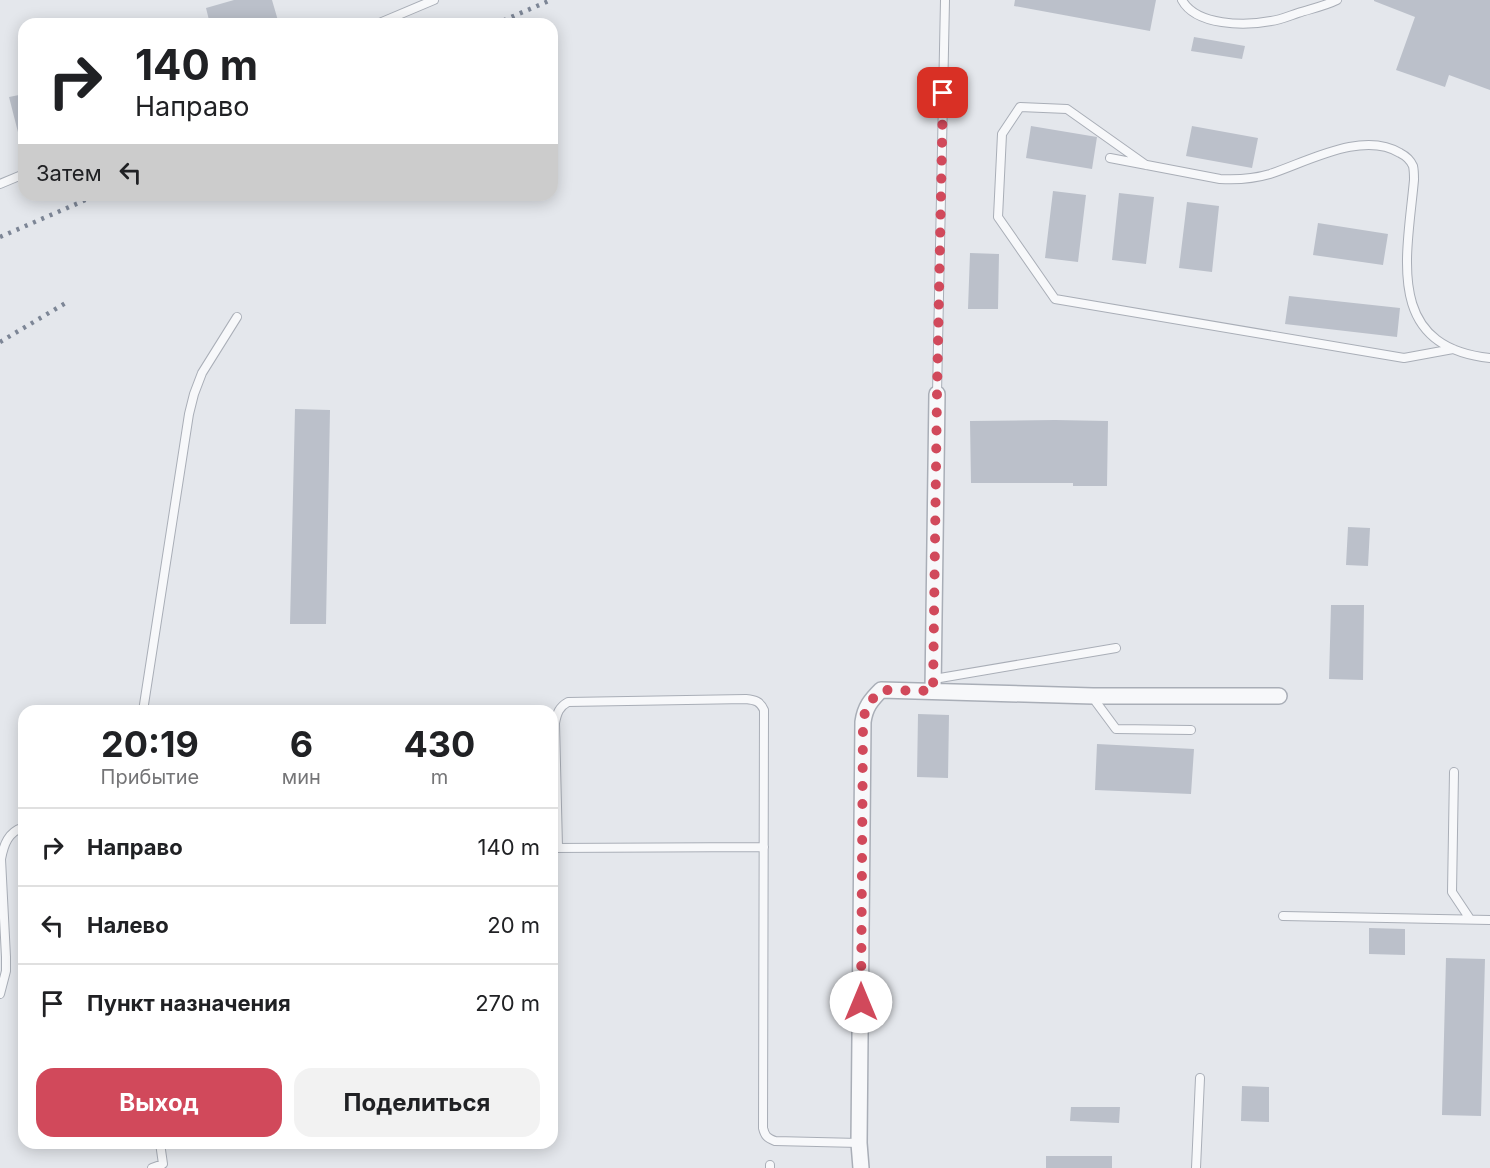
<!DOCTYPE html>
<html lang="ru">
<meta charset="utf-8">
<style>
:root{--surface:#fff;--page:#f2f2f2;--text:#202124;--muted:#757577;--line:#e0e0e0;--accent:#d1495b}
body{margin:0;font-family:Inter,sans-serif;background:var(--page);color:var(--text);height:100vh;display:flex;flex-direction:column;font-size:22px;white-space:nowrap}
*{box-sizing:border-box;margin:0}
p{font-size:20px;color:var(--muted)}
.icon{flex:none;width:33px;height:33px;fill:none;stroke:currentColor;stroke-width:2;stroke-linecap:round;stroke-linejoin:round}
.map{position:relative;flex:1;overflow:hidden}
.details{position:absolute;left:18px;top:705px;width:540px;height:444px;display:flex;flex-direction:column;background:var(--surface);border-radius:18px;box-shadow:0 3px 15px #0003}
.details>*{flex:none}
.top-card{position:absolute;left:18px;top:18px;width:540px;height:183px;border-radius:18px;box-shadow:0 3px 15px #0003;background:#fff;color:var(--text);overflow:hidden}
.pin{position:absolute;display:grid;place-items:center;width:51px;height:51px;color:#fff;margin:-26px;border-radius:12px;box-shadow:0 3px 9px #0006}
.me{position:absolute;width:66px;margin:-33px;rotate:0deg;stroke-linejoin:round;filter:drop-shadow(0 0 4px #0008)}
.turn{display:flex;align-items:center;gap:21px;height:126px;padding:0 18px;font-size:27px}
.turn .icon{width:78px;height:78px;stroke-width:2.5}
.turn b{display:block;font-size:42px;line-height:51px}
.then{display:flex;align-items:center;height:57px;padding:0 18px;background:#0003;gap:12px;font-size:22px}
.eta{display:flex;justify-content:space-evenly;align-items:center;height:102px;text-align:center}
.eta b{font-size:36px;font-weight:700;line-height:42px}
.button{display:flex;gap:12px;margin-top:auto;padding:12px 18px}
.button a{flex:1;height:69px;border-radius:18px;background:var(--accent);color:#fff;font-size:24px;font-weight:700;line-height:69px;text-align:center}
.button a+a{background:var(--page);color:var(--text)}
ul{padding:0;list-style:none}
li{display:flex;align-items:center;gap:18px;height:78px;padding:0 18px;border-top:2px solid var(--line)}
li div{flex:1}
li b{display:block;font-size:22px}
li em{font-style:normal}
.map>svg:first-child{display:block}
.building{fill:#bbc0ca}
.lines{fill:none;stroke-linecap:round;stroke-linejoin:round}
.service-casing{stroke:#a9aeb7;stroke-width:10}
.minor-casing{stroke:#a9aeb7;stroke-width:18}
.service{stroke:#f7f8fa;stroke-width:8}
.minor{stroke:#f7f8fa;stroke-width:15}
.rail{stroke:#7d8696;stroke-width:4.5;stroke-dasharray:3 6;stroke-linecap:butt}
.route{stroke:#d1495b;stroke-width:10;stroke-dasharray:0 18}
</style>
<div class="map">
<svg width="1490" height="1168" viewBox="0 0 1490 1168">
<rect width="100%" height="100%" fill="#e4e7ec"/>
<path class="building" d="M 234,0 L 272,0 L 279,24 L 210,24 L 206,8 Z
M 1015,0 L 1156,0 L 1150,31 L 1014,6 Z
M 1374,0 L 1490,0 L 1490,90 L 1449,75 L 1445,87 L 1396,70 L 1415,17 L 1374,1 Z
M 1194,37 L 1245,46 L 1242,59 L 1191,51 Z
M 24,94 L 24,139 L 20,140 L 9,97 Z
M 1031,126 L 1097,137 L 1092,169 L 1026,158 Z
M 1192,126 L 1258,138 L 1252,168 L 1186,156 Z
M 1053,191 L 1086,195 L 1078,262 L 1045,258 Z
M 1119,193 L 1154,197 L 1146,264 L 1112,260 Z
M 1187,202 L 1219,206 L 1212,272 L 1179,268 Z
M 1318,223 L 1388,234 L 1383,265 L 1313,255 Z
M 970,253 L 999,254 L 998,309 L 968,309 Z
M 1289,296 L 1400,308 L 1397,337 L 1285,324 Z
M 295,409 L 330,410 L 326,624 L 290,624 Z
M 1055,420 L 1108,421 L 1107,486 L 1073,486 L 1073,483 L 971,483 L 970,421 Z
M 1348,527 L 1370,528 L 1368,566 L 1346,565 Z
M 1331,605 L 1364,605 L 1363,680 L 1329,679 Z
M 918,714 L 949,715 L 948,778 L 917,777 Z
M 1097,744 L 1194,749 L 1191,794 L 1095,790 Z
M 1369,928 L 1405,929 L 1405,955 L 1369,954 Z
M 1446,958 L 1485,959 L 1481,1116 L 1442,1115 Z
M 1242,1086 L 1269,1087 L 1269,1122 L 1241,1121 Z
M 1071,1107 L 1120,1107 L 1119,1123 L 1070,1121 Z
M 1046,1156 L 1112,1156 L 1112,1168 L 1046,1168 Z"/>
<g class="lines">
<defs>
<path id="service" d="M 1182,0 C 1196,26 1245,26 1271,21 C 1280,20 1289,16 1298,13 C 1310,9 1325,6 1337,0
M 377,24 L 434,0
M 1110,158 L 1220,179 C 1237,180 1253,179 1270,174 C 1307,162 1363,130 1400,153 C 1406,156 1410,159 1413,166 C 1414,170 1414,176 1414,180 C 1407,256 1384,347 1490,358
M 1146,165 L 1067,109 L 1020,107 L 1002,134 L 998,217 L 1055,299 L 1404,358 L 1453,349
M 0,184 L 24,174
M 937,394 L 945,0
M 934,679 L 1116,648
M 1093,696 L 1096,702 L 1116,729 L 1191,730
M 143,711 L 189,414 L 194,394 L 202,373 L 237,317
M 1454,772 L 1452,892 L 1470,919
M 552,848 L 764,847
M 558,848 L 555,723 C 557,713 559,707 568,702 L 746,699 C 755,700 760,701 764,710 L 763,1128 C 765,1136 767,1138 775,1141 L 859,1143
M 1283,916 L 1490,920
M 0,994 L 6,971 L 6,957 L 1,859 C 4,844 8,832 24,827
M 152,1168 L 163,1164 L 160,1143
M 770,1168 L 770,1165
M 1196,1168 L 1200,1078"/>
<path id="minor" d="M 933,691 L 937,394
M 861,1168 L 859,1143 L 863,722 C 865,707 871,700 881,690 L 1093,696 L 1279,696"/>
</defs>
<use href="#service" class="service-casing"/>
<use href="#minor" class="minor-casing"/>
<use href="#service" class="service"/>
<use href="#minor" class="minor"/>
<path class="rail" d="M 495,24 L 551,0
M 0,237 L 97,195
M 0,342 L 69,301"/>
</g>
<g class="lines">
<path class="route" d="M 861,1002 L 863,722 C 865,707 871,700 881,690 L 933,691 L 937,394 L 943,93"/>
</g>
</svg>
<div class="pin" style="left:943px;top:93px;background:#d93025"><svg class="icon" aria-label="arrive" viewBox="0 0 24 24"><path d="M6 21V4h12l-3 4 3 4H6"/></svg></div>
<svg class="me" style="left:861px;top:1002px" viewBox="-20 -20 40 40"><circle r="19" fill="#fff"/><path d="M0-13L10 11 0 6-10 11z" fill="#d1495b"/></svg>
<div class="top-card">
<div class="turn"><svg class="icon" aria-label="right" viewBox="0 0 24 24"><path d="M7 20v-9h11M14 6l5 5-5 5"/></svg><div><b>140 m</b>Направо</div></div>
<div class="then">Затем<svg class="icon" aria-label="left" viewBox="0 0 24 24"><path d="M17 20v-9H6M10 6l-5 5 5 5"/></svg></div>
</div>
<section class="details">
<div class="eta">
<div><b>20:19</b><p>Прибытие</p></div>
<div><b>6</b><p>мин</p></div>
<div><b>430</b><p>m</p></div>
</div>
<ul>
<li><svg class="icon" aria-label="right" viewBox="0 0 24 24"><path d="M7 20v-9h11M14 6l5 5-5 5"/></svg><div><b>Направо</b></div><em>140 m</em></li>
<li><svg class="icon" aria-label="left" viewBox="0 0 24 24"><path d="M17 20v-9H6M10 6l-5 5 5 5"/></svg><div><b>Налево</b></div><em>20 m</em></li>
<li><svg class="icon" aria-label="arrive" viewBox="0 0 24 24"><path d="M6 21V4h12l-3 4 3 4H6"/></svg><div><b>Пункт назначения</b></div><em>270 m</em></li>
</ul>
<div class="button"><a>Выход</a><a>Поделиться</a></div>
</section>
</div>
